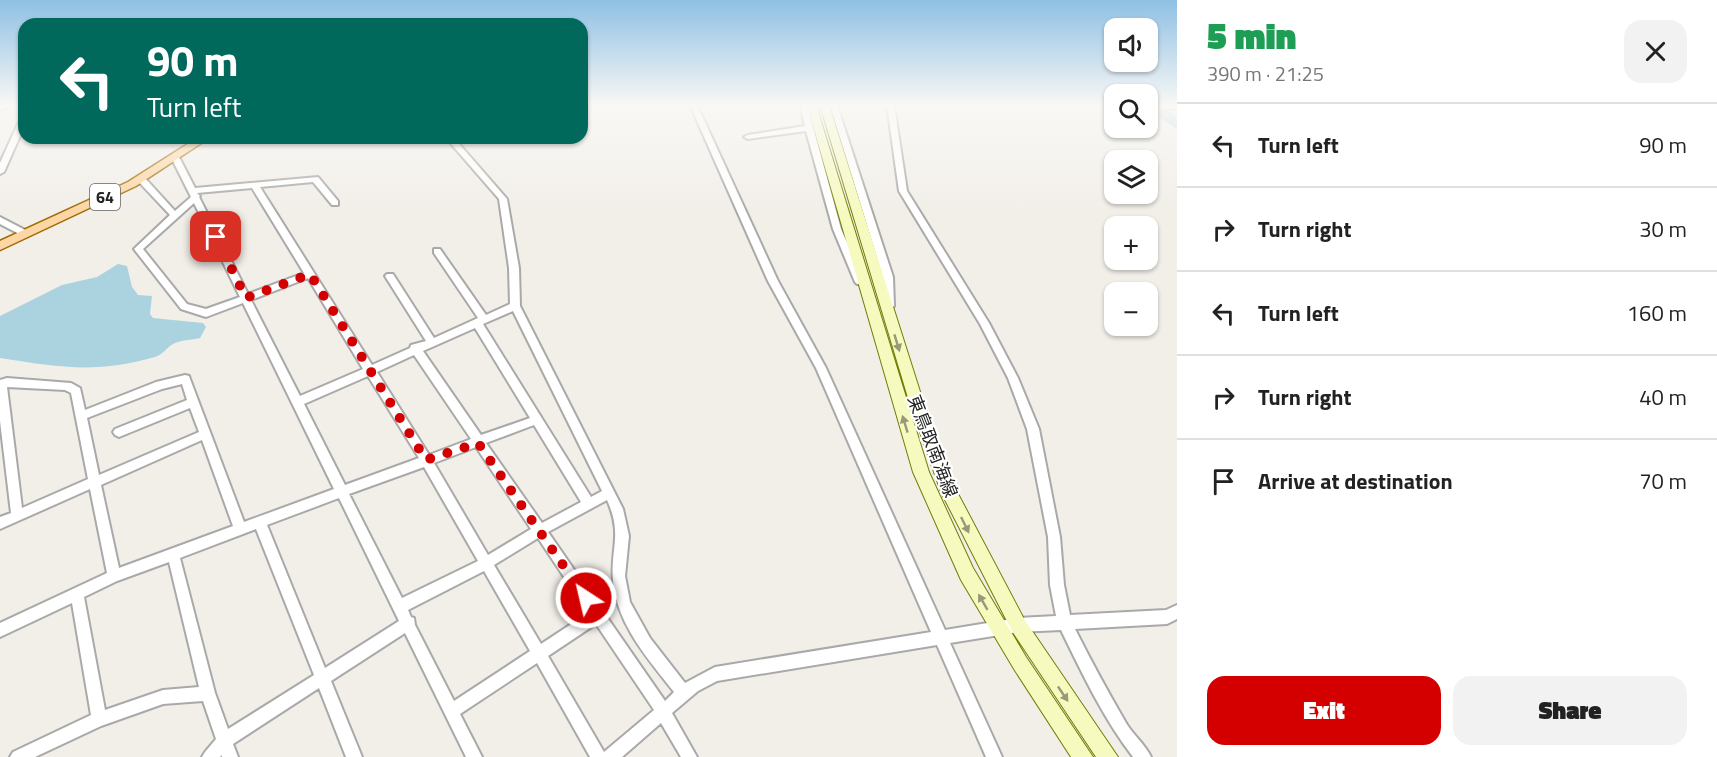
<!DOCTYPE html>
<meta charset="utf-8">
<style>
:root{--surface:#fff;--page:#f2f2f2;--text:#222;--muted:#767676;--line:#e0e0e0;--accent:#d40000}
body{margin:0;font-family:"Titillium Web","Noto Sans JP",sans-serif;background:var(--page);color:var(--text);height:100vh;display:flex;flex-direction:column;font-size:22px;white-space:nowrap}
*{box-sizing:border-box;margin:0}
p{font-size:20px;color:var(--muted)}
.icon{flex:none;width:33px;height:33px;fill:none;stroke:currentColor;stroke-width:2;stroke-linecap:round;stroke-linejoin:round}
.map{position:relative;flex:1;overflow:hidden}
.side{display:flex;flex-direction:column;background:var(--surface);width:540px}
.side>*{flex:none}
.guide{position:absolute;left:18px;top:18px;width:570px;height:126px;border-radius:18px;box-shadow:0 2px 4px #0004;background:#00695c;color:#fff;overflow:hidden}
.fabs{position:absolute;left:1104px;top:18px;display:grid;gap:12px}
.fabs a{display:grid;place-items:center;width:54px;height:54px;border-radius:12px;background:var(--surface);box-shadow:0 2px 4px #0004;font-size:30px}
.pin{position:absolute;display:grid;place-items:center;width:51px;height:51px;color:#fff;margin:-26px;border-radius:12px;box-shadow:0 3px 9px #0006}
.me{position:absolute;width:66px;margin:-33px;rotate:325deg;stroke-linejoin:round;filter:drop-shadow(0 0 4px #0008)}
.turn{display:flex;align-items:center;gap:21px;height:126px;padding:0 30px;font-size:27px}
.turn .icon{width:78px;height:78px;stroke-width:2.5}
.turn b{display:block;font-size:42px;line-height:51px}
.round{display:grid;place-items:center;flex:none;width:63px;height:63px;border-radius:18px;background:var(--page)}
.head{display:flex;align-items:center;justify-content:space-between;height:102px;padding:0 30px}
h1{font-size:36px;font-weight:800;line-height:45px;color:#1e9e55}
.primary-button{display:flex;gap:12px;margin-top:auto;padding:12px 30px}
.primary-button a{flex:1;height:69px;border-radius:18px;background:var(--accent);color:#fff;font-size:24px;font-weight:800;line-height:69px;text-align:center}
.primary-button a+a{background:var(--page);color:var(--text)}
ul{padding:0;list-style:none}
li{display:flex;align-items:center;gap:18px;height:84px;padding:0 30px;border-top:2px solid var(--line)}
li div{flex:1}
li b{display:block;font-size:22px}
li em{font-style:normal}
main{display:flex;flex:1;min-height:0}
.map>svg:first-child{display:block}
.water{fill:#aad3df}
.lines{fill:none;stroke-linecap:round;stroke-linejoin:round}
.river{fill:#aad3df;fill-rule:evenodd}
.minor-casing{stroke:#a9a9a9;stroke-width:4}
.secondary-casing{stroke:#707d05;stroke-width:2}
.primary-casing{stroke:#a06b00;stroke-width:3}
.minor{fill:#fff;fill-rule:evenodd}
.secondary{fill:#f7fabf;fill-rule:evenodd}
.primary{fill:#fcd6a4;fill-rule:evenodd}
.oneway{fill:#979978}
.route{stroke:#d40000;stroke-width:10;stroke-dasharray:0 18}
.labels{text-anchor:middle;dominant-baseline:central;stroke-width:4.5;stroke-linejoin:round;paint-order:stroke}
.shield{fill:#fff;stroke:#646464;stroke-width:1.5}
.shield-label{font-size:16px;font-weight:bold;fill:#222}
.street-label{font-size:18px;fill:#222;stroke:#fff}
</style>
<main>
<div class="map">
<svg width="1177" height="757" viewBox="0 0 1177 757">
<rect width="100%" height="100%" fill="#f2efe9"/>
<path class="water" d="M 118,264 L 127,266 L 132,287 L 138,295 L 152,296 L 150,314 L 153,318 L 203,323 L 206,327 L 200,338 C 192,340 180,340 173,344 C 166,348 164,354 155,357 C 97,374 57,367 0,358 L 0,316 L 62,285 L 97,277 Z"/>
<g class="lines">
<path class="river" d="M 1148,105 L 1161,105 L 1177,117 L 1177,129 L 1148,110 Z"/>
<defs>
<path id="minor" d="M 11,105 L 10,106 L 0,110 L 0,106 Z
M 690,105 L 697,105 L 778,281 L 826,368 L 945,630 L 1018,618 L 1056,616 L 1050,585 L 1048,537 L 1027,429 L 1008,378 L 980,324 L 899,191 L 887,105 L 894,105 L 907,191 L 989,323 L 1018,378 L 1039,429 L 1060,537 L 1064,585 L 1070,615 L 1166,610 L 1177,605 L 1177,619 L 1167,624 L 1075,629 C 1091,661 1108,692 1126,723 C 1133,735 1145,744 1151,757 L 1133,757 C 1103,718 1082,673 1061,630 L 1018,632 L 950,643 L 1002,757 L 986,757 L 937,645 L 717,681 L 698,691 L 672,713 L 697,757 L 681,757 L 661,723 L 622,757 L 590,757 L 537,663 L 460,714 L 482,757 L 466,757 L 405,633 L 331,681 L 362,757 L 346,757 L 319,688 L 233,744 L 238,757 L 222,757 L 222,755 L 220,757 L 202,757 L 205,752 L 216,739 L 203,701 L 163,704 L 101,726 L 35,757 L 10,757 L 13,752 L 91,715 L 72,603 L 0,637 L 0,623 L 107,573 L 90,489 L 0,529 L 0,517 L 11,513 L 0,421 L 0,380 L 7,378 L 71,383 L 80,388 L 85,410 L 156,382 L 185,375 L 189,376 L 190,379 L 244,522 L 334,489 L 243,303 L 206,317 L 181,309 L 134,249 L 170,215 L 138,181 L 138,177 L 144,177 L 175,211 L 191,197 L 171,157 L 175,155 L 179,157 L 195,188 L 318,177 L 338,201 L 338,205 L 332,205 L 313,182 L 260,187 L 372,365 L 410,348 L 411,345 L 426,341 L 385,276 L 387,274 L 393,274 L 434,338 L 478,318 L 434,253 L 434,249 L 440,249 L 486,315 L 510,304 L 509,268 L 499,199 L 446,138 L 454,138 L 507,199 L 519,268 L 520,306 L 623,509 L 629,536 L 625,576 L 630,602 L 650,638 L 685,683 L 715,667 L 931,632 L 816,368 L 768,281 ZM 252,188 L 304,273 L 248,294 L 199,197 L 200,196 L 197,193 ZM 194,203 L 240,297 L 206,309 L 187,304 L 143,249 ZM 308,278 L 363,369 L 300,396 L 251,300 ZM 513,311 L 602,491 L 591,497 L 483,324 ZM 475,328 L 530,418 L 481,435 L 423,351 ZM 414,355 L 471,439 L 429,455 L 377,372 ZM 368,376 L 419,458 L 345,485 L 304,404 ZM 182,384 L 187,400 L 115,429 L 113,432 L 115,435 L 119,437 L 190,408 L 199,432 L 99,475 L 87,418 L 162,389 ZM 7,387 L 65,390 L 71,393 L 88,479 L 22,508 ZM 534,425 L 581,502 L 542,523 L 486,443 ZM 202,440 L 233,526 L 119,568 L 101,485 ZM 476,447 L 531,529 L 488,555 L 434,463 ZM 424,467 L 478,561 L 402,598 L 349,494 ZM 339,498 L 399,621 L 325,668 L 267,525 ZM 607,500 C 623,535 610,549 613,581 C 617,625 649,660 674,692 L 665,701 L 548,532 ZM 256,529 L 314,675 L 228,729 L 215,693 L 180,558 ZM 538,538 L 588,613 L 541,644 L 494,565 ZM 169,562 L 199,687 L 163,690 L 105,710 L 84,597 L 117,581 ZM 484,571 L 530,651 L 454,701 L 415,625 L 414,618 L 411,617 L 408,610 ZM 596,624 L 654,710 L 604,752 L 548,656 Z
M 800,105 L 807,105 L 841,229 L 865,282 L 863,284 L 857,284 L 855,282 L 833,229 L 806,131 L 748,139 L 744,137 L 748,135 L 805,126 Z
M 830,105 L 837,105 L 893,277 L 894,306 L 892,308 L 889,309 L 884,306 L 883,277 Z
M 1148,105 L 1177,105 L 1177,109 L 1148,109 Z
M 21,117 L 24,117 L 24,127 L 4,172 L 0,174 L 0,163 Z
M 274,138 L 311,138 L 307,140 L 278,140 Z
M 358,138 L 366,138 L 367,139 L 363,141 Z
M 0,217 L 29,232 L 30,234 L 26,237 L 23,236 L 0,224 Z"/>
<path id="secondary" d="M 807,105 L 816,105 L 929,472 L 973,568 L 1026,657 L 1093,757 L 1071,757 L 1014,669 L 961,580 L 913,472 Z
M 820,105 L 829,105 L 923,401 L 956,490 L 1024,619 L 1118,757 L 1096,757 L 1012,631 L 941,492 L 909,401 Z"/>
<path id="primary" d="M 197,138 L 209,138 L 136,186 L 0,250 L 0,241 L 128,182 Z"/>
</defs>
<use href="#minor" class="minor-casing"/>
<use href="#secondary" class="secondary-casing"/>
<use href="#primary" class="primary-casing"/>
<use href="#minor" class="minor"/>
<use href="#secondary" class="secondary"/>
<use href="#primary" class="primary"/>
</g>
<defs><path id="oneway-solid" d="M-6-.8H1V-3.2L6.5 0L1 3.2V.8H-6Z" transform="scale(1.5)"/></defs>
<g class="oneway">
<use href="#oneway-solid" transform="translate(897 343) rotate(73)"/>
<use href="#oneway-solid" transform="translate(905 424) rotate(-107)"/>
<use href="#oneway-solid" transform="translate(965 525) rotate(64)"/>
<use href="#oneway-solid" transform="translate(983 602) rotate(-120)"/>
<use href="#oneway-solid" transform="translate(1063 694) rotate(56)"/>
</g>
<linearGradient id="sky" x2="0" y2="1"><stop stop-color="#8fc0e4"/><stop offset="0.5" stop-color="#f9f8f5"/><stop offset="1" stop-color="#f9f8f5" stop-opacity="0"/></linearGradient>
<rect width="1177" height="211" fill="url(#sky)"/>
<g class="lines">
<path class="route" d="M 216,237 L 246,298 L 310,274 L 426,460 L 478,443 L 586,598"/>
</g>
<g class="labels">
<rect class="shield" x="90" y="184" width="30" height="26" rx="4.5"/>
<g class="shield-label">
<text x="105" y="197">64</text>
</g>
<g class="street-label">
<text transform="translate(933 446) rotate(69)">東鳥取南海線</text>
</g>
</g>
</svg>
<div class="fabs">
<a><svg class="icon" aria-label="sound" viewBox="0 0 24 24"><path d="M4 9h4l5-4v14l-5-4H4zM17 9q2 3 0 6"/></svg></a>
<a><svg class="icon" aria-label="search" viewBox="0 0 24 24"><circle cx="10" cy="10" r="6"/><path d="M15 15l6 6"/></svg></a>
<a><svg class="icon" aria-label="layers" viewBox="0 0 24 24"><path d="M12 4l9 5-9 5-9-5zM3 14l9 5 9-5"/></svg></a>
<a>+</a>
<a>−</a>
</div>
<div class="pin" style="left:216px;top:237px;background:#d93025"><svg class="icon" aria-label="arrive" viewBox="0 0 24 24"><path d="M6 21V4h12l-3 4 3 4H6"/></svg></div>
<svg class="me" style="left:586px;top:598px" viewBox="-20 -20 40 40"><circle r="17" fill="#d40000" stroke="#fff" stroke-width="3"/><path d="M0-11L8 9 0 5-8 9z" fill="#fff"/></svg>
<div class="guide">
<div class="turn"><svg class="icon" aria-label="left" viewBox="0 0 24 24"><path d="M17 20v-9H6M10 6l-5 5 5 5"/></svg><div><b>90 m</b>Turn left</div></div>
</div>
</div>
<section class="side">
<div class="head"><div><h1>5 min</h1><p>390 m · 21:25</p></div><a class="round"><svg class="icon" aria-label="close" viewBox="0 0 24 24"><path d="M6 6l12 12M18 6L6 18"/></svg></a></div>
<ul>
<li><svg class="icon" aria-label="left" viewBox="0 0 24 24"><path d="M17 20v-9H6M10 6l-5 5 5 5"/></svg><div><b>Turn left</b></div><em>90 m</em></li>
<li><svg class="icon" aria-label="right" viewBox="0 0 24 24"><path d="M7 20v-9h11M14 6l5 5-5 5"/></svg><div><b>Turn right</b></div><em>30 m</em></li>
<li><svg class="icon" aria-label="left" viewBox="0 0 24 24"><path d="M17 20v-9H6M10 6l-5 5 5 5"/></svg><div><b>Turn left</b></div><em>160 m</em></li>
<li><svg class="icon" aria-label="right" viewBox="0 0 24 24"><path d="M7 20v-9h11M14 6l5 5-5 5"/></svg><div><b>Turn right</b></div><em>40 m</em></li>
<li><svg class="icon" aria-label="arrive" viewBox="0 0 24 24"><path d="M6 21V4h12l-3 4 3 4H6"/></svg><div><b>Arrive at destination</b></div><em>70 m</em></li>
</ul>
<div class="primary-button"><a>Exit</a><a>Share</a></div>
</section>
</main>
